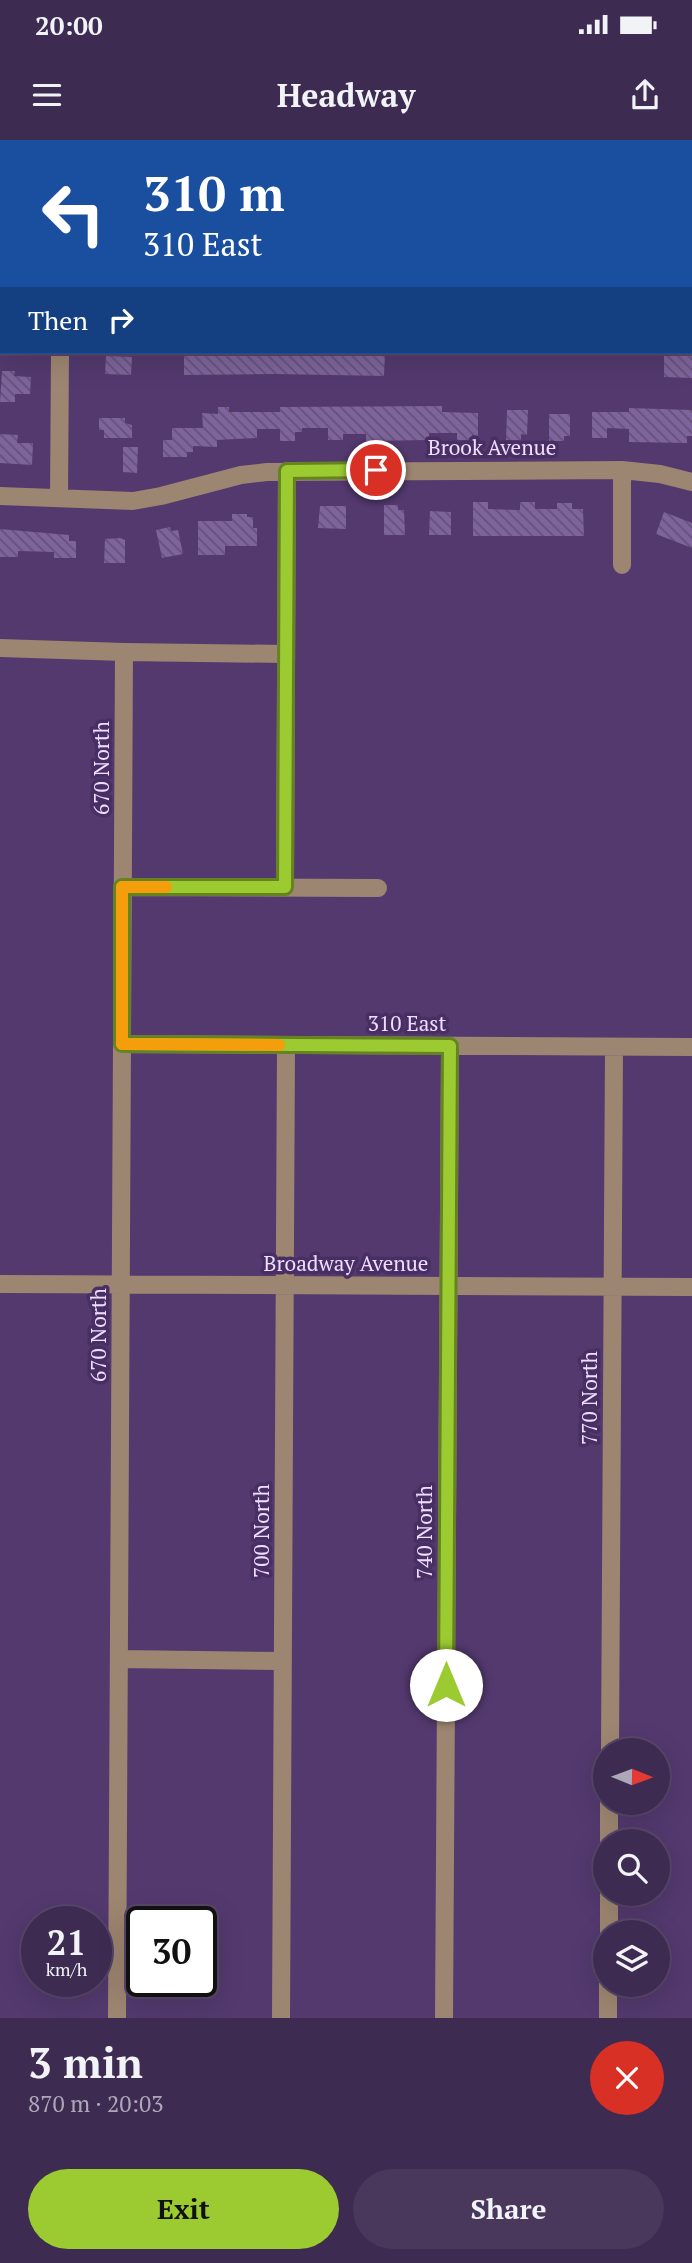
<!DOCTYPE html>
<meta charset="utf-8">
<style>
:root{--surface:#3e2b52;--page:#49375c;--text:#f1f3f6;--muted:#ada7b8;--line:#574769;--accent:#9cca31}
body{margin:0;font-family:"PT Serif",serif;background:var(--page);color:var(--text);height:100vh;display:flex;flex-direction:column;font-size:26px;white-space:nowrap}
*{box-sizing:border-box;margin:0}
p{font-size:23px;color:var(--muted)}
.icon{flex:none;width:38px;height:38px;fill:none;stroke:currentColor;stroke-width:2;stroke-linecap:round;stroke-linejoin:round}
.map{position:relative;height:1878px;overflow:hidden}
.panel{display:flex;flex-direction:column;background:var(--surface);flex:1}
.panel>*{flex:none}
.guide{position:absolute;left:0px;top:0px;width:693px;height:214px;box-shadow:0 7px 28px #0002,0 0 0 2px var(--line);background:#1a4fa0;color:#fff;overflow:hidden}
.needle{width:46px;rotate:91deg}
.buttons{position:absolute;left:593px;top:1598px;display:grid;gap:14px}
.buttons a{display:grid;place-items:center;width:77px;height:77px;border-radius:50%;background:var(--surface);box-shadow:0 7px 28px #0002,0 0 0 2px var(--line);font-size:35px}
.speed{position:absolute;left:21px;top:1766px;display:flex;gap:14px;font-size:35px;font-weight:700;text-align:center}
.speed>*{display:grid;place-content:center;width:91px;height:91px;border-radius:50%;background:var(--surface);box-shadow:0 7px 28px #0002,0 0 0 2px var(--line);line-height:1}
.speed small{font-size:18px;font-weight:400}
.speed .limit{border:4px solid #111;border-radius:10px;background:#fff;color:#111}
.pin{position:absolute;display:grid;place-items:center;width:60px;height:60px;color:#fff;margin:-30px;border:4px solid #fff;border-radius:50%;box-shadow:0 2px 7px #0007}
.me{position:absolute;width:77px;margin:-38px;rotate:0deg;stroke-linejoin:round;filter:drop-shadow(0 0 5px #0008)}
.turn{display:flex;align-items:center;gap:24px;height:147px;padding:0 28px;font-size:32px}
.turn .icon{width:91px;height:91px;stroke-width:2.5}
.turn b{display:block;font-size:49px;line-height:60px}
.then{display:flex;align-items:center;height:66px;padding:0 28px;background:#0003;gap:14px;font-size:26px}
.round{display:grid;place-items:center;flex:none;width:74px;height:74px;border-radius:37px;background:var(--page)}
.headline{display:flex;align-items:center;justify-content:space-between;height:119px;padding:0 28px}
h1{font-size:42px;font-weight:800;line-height:52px}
.primary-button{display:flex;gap:14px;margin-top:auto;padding:14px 28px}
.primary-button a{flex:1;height:80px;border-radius:42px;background:var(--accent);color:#111;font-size:28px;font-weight:800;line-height:80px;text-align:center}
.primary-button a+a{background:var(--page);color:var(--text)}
.status{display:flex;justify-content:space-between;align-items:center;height:49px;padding:0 35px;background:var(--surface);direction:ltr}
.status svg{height:19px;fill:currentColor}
header{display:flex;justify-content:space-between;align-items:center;height:91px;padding:0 28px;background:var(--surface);font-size:32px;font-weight:800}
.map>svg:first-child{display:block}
.building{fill:url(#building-back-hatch)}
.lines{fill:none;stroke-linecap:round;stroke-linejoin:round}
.minor{stroke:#9d8671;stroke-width:18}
.route-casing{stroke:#658320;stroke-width:18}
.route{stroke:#9cca31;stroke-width:12}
.slow{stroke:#f59e0b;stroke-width:12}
.labels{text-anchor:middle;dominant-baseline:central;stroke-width:7;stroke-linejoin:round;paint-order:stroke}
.street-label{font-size:21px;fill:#eddfff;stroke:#492e63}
</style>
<div class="status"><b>20:00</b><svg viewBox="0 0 49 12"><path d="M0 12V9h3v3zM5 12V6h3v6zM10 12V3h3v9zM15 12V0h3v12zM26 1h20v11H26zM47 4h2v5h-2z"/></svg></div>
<header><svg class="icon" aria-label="menu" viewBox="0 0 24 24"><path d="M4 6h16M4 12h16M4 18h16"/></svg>Headway<svg class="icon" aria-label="share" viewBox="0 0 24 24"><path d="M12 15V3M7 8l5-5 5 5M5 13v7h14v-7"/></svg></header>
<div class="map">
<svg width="692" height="1878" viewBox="0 0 692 1878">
<defs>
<pattern id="building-back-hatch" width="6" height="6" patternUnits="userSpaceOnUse" patternTransform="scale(1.75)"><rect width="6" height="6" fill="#7e639c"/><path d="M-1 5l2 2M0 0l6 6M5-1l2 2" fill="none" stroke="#625374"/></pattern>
</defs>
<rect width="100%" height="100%" fill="#53396e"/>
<path class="building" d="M 184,212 L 385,212 L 384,236 L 275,234 L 184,235 Z
M 664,212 L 692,212 L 692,238 L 664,237 Z
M 106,216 L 132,217 L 131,235 L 105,234 Z
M 2,231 L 15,231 L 14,236 L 31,237 L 30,254 L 15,254 L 15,262 L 0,262 Z
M 442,266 L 442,272 L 478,273 L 478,296 L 472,295 L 472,300 L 457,300 L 457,293 L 429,293 L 429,300 L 366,301 L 366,294 L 343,294 L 343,300 L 328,300 L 328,288 L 302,288 L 302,292 L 295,292 L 295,301 L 280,301 L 280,289 L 257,289 L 257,298 L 217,300 L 217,307 L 193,306 L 193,312 L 187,312 L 187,317 L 163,317 L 163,300 L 172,300 L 172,288 L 203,288 L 202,273 L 218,274 L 218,267 L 229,267 L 229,272 L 280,272 L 280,267 Z
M 629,268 L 692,270 L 692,296 L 687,296 L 687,303 L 629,302 L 629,289 L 607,288 L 607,298 L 592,298 L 592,272 L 629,272 Z
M 507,270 L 528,270 L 527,295 L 521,294 L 521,300 L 506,300 Z
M 549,274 L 570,274 L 570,296 L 564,296 L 564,301 L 549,301 Z
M 99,278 L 125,278 L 125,283 L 132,285 L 132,298 L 104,298 L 104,290 L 99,290 Z
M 0,294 L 18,295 L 17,303 L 33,303 L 32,325 L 0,323 Z
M 123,307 L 138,307 L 137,333 L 123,332 Z
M 473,362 L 488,362 L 488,369 L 520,370 L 520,362 L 535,362 L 535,369 L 557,369 L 557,363 L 572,363 L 572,369 L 583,369 L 584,396 L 473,396 Z
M 384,365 L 398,365 L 398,370 L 404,370 L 405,395 L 384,395 Z
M 320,366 L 346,366 L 346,389 L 318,388 Z
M 430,371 L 451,372 L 451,395 L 429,395 Z
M 664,372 L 692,383 L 692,408 L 656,394 Z
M 232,374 L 247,374 L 247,377 L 253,377 L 253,388 L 257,388 L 257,406 L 225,406 L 225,415 L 198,415 L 198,381 L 232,381 Z
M 170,387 L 171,391 L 178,390 L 183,414 L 162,418 L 156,390 Z
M 0,389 L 69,395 L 69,401 L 76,401 L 76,418 L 54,418 L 54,412 L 18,411 L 18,417 L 0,417 Z
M 120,398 L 125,400 L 125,423 L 104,423 L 105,399 Z"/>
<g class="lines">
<path class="minor" d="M 280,0 L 280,2
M 61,2 L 61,0
M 399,2 L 399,0
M 606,2 L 606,0
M 658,2 L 658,0
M 0,44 L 2,44
M 691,171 L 692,171
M 0,200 L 2,200
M 0,356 L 133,361 L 161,356 L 241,335 L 267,332 L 622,330 L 660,334 L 692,342
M 59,358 L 60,212
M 622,425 L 622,330
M 0,508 L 124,512 L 286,514
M 123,747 L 378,748
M 285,747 L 287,331
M 122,904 L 692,907
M 0,1144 L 692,1147
M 119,1519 L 283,1521
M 610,1610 L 614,907
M 609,1701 L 609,1662
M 609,1792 L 609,1754
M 117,1878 L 124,512
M 281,1878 L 286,905
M 444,1878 L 450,906
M 608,1878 L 608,1844"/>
</g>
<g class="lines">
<defs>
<path id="route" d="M 376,330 L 287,331 L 285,747 L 122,747 L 122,904 L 450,906 L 446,1545"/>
</defs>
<use href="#route" class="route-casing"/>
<use href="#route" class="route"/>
<path class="slow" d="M 166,747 L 122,747 L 122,904 L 279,905"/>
</g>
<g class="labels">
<g class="street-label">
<text x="492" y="307">Brook Avenue</text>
<text transform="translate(101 628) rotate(-90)">670 North</text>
<text x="407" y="883">310 East</text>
<text x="346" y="1123">Broadway Avenue</text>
<text transform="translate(98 1195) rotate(-90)">670 North</text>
<text transform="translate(589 1258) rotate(-90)">770 North</text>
<text transform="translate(261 1391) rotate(-90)">700 North</text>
<text transform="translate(424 1392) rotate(-90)">740 North</text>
</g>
</g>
</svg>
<div class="buttons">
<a><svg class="needle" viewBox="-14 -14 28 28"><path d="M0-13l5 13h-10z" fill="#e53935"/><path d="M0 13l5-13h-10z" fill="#ada7b8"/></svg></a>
<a><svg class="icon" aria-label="search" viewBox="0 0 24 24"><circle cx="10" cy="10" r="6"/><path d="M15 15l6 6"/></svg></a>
<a><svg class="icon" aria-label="layers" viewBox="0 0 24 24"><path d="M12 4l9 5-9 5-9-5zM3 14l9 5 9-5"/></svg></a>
</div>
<div class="speed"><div>21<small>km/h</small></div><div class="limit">30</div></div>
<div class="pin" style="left:376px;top:330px;background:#d93025"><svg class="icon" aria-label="arrive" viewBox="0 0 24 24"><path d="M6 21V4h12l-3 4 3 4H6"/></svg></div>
<svg class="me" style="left:446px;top:1545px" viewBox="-20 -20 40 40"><circle r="19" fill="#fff"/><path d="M0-13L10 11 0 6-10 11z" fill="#9cca31"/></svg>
<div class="guide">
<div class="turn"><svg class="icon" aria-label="left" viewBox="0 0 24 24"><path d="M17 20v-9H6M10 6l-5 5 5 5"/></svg><div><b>310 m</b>310 East</div></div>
<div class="then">Then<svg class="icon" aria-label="right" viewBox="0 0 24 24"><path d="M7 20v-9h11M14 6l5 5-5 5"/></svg></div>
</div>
</div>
<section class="panel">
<div class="headline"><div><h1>3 min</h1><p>870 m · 20:03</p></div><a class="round" style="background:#d93025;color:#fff"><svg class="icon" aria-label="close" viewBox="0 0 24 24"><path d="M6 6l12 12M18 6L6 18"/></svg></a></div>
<div class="primary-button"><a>Exit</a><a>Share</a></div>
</section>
